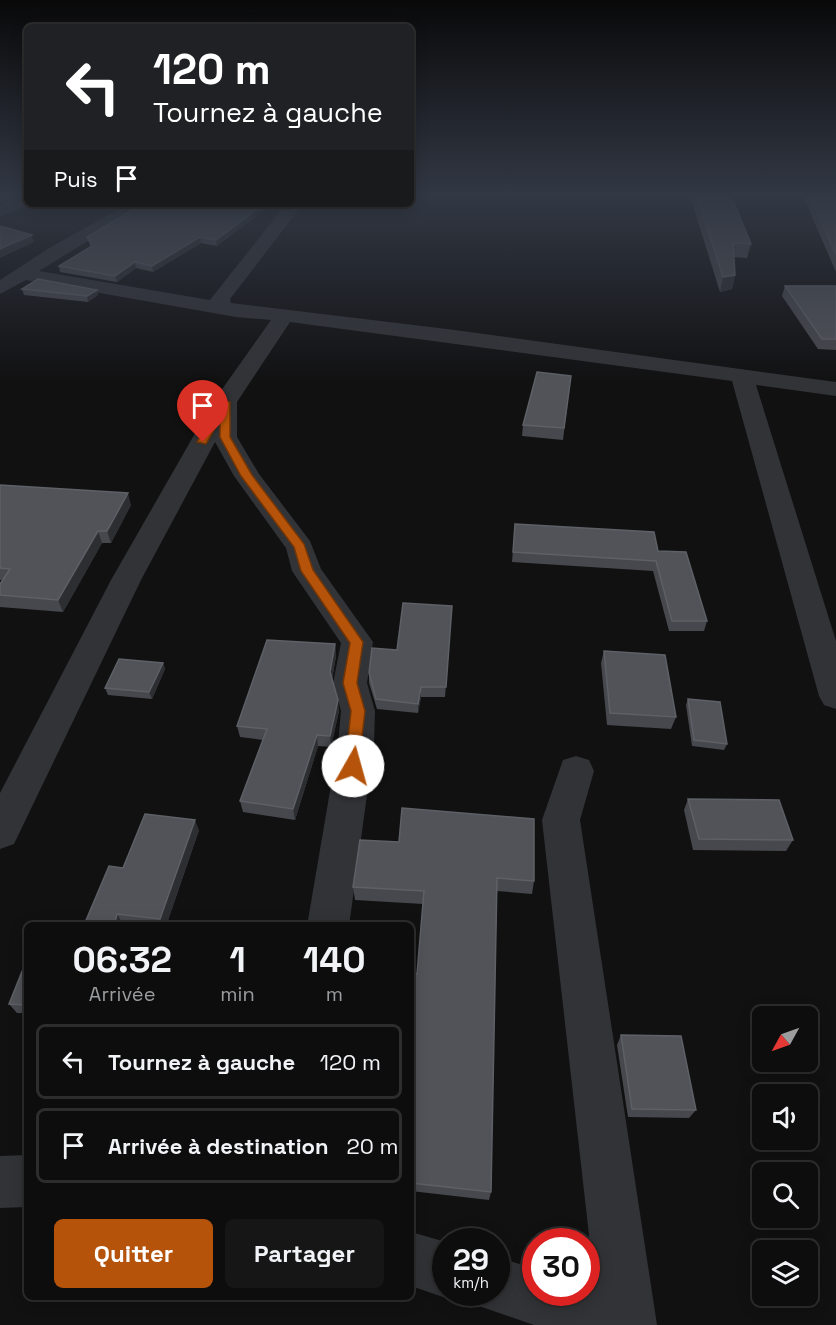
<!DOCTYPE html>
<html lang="fr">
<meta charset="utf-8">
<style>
:root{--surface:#0d0d0e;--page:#161617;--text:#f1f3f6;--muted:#9a9c9e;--line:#2d2d2e;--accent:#b45309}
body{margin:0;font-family:"Space Grotesk",sans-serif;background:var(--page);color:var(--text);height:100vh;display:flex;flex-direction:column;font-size:22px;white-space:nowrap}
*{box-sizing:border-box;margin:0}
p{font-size:20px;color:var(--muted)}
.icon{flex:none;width:33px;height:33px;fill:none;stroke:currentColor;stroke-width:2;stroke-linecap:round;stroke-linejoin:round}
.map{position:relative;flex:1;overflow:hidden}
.drawer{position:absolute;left:24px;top:922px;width:390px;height:378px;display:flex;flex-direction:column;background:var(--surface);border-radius:9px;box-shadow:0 3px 15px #0003,0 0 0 2px var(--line)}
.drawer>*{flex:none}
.hud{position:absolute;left:24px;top:24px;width:390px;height:183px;border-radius:9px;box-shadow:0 3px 15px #0003,0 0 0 2px var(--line);background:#202124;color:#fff;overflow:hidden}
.needle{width:39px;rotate:230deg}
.buttons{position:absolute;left:752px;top:1006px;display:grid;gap:12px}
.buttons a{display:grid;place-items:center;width:66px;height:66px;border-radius:9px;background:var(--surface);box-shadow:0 3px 15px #0003,0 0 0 2px var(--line);font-size:30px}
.speed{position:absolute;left:432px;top:1228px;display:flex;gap:12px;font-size:30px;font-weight:700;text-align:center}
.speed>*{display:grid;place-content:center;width:78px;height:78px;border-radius:50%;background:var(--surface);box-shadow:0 3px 15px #0003,0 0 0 2px var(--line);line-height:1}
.speed small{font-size:15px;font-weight:400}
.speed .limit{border:9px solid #d22;background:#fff;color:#111}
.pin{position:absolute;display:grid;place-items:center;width:51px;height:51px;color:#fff;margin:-62px -26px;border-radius:50% 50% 50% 0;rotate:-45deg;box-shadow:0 0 6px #0007}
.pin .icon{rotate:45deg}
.me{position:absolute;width:66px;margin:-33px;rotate:7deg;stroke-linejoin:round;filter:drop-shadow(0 0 4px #0008)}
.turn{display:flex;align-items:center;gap:21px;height:126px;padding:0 30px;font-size:27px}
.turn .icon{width:78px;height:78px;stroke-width:2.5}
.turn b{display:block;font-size:42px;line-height:51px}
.then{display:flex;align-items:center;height:57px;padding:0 30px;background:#0003;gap:12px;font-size:22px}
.eta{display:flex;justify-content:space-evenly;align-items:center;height:102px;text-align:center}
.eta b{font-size:36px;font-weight:800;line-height:42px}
.action{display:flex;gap:12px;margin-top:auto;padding:12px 30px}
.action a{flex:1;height:69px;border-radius:9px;background:var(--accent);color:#fff;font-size:24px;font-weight:800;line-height:69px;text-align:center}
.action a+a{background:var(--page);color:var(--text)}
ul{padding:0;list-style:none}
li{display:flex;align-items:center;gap:18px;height:75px;margin:0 12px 9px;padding:0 18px;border:3px solid var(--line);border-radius:9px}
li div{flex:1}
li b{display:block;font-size:22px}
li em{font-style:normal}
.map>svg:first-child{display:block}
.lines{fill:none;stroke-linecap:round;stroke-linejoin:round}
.minor{fill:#323337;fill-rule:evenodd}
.wall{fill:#47484d}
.shaded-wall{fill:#2d2e31}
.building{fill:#515358;stroke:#5d6066;stroke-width:1.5}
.route{fill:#b45309;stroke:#753606;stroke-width:1.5}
</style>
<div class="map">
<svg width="836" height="1325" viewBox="0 0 836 1325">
<rect width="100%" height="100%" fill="#111112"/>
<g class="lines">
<path class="minor" d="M 18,196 L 27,196 L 28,204 L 0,217 L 0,205 Z
M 128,204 L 148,204 L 39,271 L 210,300 L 286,204 L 303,204 L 230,299 L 231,303 L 447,329 L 836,382 L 836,396 L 756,385 L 836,641 L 836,709 L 824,705 L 819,696 L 732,381 L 290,322 L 237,402 L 237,437 L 259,474 L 310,541 L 321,569 L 373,642 L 367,683 L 375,711 L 374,744 L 349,926 L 307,926 L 338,744 L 341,711 L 333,683 L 341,643 L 292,571 L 286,548 L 234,476 L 215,442 L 141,580 L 14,844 L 0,849 L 0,793 L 111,580 L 213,402 L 271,320 L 236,317 L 26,280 L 0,294 L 0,280 L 51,247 Z
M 576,756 L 589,760 L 594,771 L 580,820 L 657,1325 L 534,1325 L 476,1305 L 471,1293 L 496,1293 L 496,1257 L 536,1269 L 536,1293 L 586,1293 L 586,1285 L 595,1288 L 542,820 L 563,760 Z
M 27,1155 L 27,1207 L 0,1208 L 0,1156 Z
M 411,1232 L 446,1242 L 446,1293 L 457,1293 L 446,1298 L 411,1286 Z"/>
</g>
<path class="wall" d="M 690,196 L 729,196 L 730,200 L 751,244 L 747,258 L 734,257 L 735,275 L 732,289 L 720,292 Z
M 803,196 L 836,196 L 836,272 Z
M 272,204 L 217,246 L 201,243 L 153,272 L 136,268 L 117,282 L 60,272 L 59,266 L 91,247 L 87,237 Z
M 785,286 L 836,286 L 836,350 L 818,349 L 782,296 Z
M 22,289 L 97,290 L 98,295 L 88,302 L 24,295 Z
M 571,376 L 563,440 L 522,436 L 523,425 Z
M 0,485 L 131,505 L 111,543 L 102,543 L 63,612 L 0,607 L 0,584 L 2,580 L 0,580 Z
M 515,524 L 658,551 L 707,621 L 704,631 L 669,631 L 653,571 L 512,562 Z
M 452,606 L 445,697 L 421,697 L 418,713 L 377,709 L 369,683 L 369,673 Z
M 335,644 L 336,656 L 332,680 L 339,711 L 331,747 L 318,746 L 295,820 L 243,812 L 240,801 L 263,740 L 240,737 L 237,726 Z
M 604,651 L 676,717 L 671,729 L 607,725 L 601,663 Z
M 163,663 L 165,669 L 152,699 L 108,695 L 105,688 Z
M 688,699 L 727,744 L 724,750 L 692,746 L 686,705 Z
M 688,799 L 793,840 L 786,851 L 693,850 L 684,810 Z
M 199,830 L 166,926 L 133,926 L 123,924 L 122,926 L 40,926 L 84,925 L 123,868 Z
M 360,840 L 534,881 L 532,894 L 497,891 L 491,1192 L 489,1200 L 411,1191 L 411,973 L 417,974 L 423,904 L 355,900 L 353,887 Z
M 27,959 L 27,1013 L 17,1013 L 9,1004 Z
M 621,1035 L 696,1110 L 689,1118 L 628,1117 L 617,1045 Z"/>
<path class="shaded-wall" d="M 0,196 L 13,196 L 0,203 Z
M 264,204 L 272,204 L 217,246 L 216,240 Z
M 32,235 L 34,242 L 0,258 L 0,249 Z
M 200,237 L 201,243 L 153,272 L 152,266 Z
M 135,262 L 136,268 L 117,282 L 115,276 Z
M 735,275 L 732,289 L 720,292 L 723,277 Z
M 97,290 L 98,295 L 88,302 L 87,296 Z
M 128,493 L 131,505 L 111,543 L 107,531 Z
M 98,531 L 102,543 L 63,612 L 58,600 Z
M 335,644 L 336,656 L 331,684 L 330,672 Z
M 163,663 L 165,669 L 152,699 L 149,692 Z
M 421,687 L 421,697 L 418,713 L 418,704 Z
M 338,700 L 339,711 L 331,747 L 330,736 Z
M 317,735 L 318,746 L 295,820 L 293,809 Z
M 195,820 L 199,830 L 166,926 L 163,926 L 160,919 Z
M 117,914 L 123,924 L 122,926 L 114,926 Z"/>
<path class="building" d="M 697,196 L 729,196 L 730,200 L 733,200 L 751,244 L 733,243 L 735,275 L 723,277 Z
M 810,196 L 836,196 L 836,255 Z
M 142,204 L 264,204 L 216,240 L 200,237 L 152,266 L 135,262 L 115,276 L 59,266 L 92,246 L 87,237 Z
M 0,226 L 32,235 L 0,249 Z
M 38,279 L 97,290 L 87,296 L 22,289 Z
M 785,286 L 836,286 L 836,339 L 822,339 Z
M 537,372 L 571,376 L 564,428 L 523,425 Z
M 0,485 L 128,493 L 107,531 L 98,531 L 58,600 L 0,595 L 0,584 L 10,569 L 0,568 Z
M 515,524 L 654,532 L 658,551 L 686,552 L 707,621 L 672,621 L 656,561 L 513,552 Z
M 403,603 L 452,606 L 446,687 L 421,687 L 418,704 L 376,699 L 369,673 L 372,648 L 397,650 Z
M 267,640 L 335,644 L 330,672 L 338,700 L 330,736 L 317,735 L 293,809 L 240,801 L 267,729 L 237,726 Z
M 604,651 L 665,655 L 676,717 L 610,713 Z
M 119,659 L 163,663 L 149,692 L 105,688 Z
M 688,699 L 720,702 L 727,744 L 694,740 Z
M 688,799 L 779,800 L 793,840 L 699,839 Z
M 402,808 L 534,819 L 534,881 L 497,878 L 491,1192 L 411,1183 L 411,973 L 417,974 L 424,891 L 353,887 L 360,840 L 399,842 Z
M 145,814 L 195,820 L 160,919 L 117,914 L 114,926 L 40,926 L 42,922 L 84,925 L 109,866 L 123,868 Z
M 27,959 L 27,1005 L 9,1004 Z
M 621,1035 L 681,1036 L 696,1110 L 632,1109 Z"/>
<linearGradient id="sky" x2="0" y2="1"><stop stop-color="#09090a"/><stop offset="0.51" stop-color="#323844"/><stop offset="1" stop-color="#323844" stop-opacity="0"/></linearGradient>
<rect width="836" height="382" fill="url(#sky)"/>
<path class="route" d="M 221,400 L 230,402 L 230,437 L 252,475 L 304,544 L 313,570 L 363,642 L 357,683 L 365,711 L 358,771 L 348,771 L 345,766 L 351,711 L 343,683 L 350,643 L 301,571 L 294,547 L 241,476 L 220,437 L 220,420 L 206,444 L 197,442 Z"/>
</svg>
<div class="buttons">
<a><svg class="needle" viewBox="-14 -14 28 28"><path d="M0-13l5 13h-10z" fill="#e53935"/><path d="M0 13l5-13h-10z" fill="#9a9c9e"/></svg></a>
<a><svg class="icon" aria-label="sound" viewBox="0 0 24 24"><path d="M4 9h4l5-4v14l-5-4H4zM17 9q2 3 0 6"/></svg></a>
<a><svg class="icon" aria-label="search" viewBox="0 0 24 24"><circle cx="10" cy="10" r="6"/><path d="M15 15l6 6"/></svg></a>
<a><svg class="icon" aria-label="layers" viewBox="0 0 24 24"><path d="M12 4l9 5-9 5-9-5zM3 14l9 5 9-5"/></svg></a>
</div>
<div class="speed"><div>29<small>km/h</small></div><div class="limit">30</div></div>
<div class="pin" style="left:203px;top:442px;background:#d93025"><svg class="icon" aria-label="arrive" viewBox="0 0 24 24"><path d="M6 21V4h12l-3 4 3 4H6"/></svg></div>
<svg class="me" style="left:353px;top:766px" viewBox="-20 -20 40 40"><circle r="19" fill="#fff"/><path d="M0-13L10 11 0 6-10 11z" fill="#b45309"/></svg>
<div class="hud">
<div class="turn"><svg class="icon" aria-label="left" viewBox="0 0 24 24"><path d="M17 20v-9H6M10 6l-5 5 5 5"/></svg><div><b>120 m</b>Tournez à gauche</div></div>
<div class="then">Puis<svg class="icon" aria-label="arrive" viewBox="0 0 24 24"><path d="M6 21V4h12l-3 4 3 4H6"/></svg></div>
</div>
<section class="drawer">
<div class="eta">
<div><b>06:32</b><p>Arrivée</p></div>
<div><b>1</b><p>min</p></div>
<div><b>140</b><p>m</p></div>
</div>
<ul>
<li><svg class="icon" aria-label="left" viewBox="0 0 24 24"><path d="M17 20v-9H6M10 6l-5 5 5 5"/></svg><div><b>Tournez à gauche</b></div><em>120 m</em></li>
<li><svg class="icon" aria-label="arrive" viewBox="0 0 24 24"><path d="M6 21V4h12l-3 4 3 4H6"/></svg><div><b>Arrivée à destination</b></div><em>20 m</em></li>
</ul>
<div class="action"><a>Quitter</a><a>Partager</a></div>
</section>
</div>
